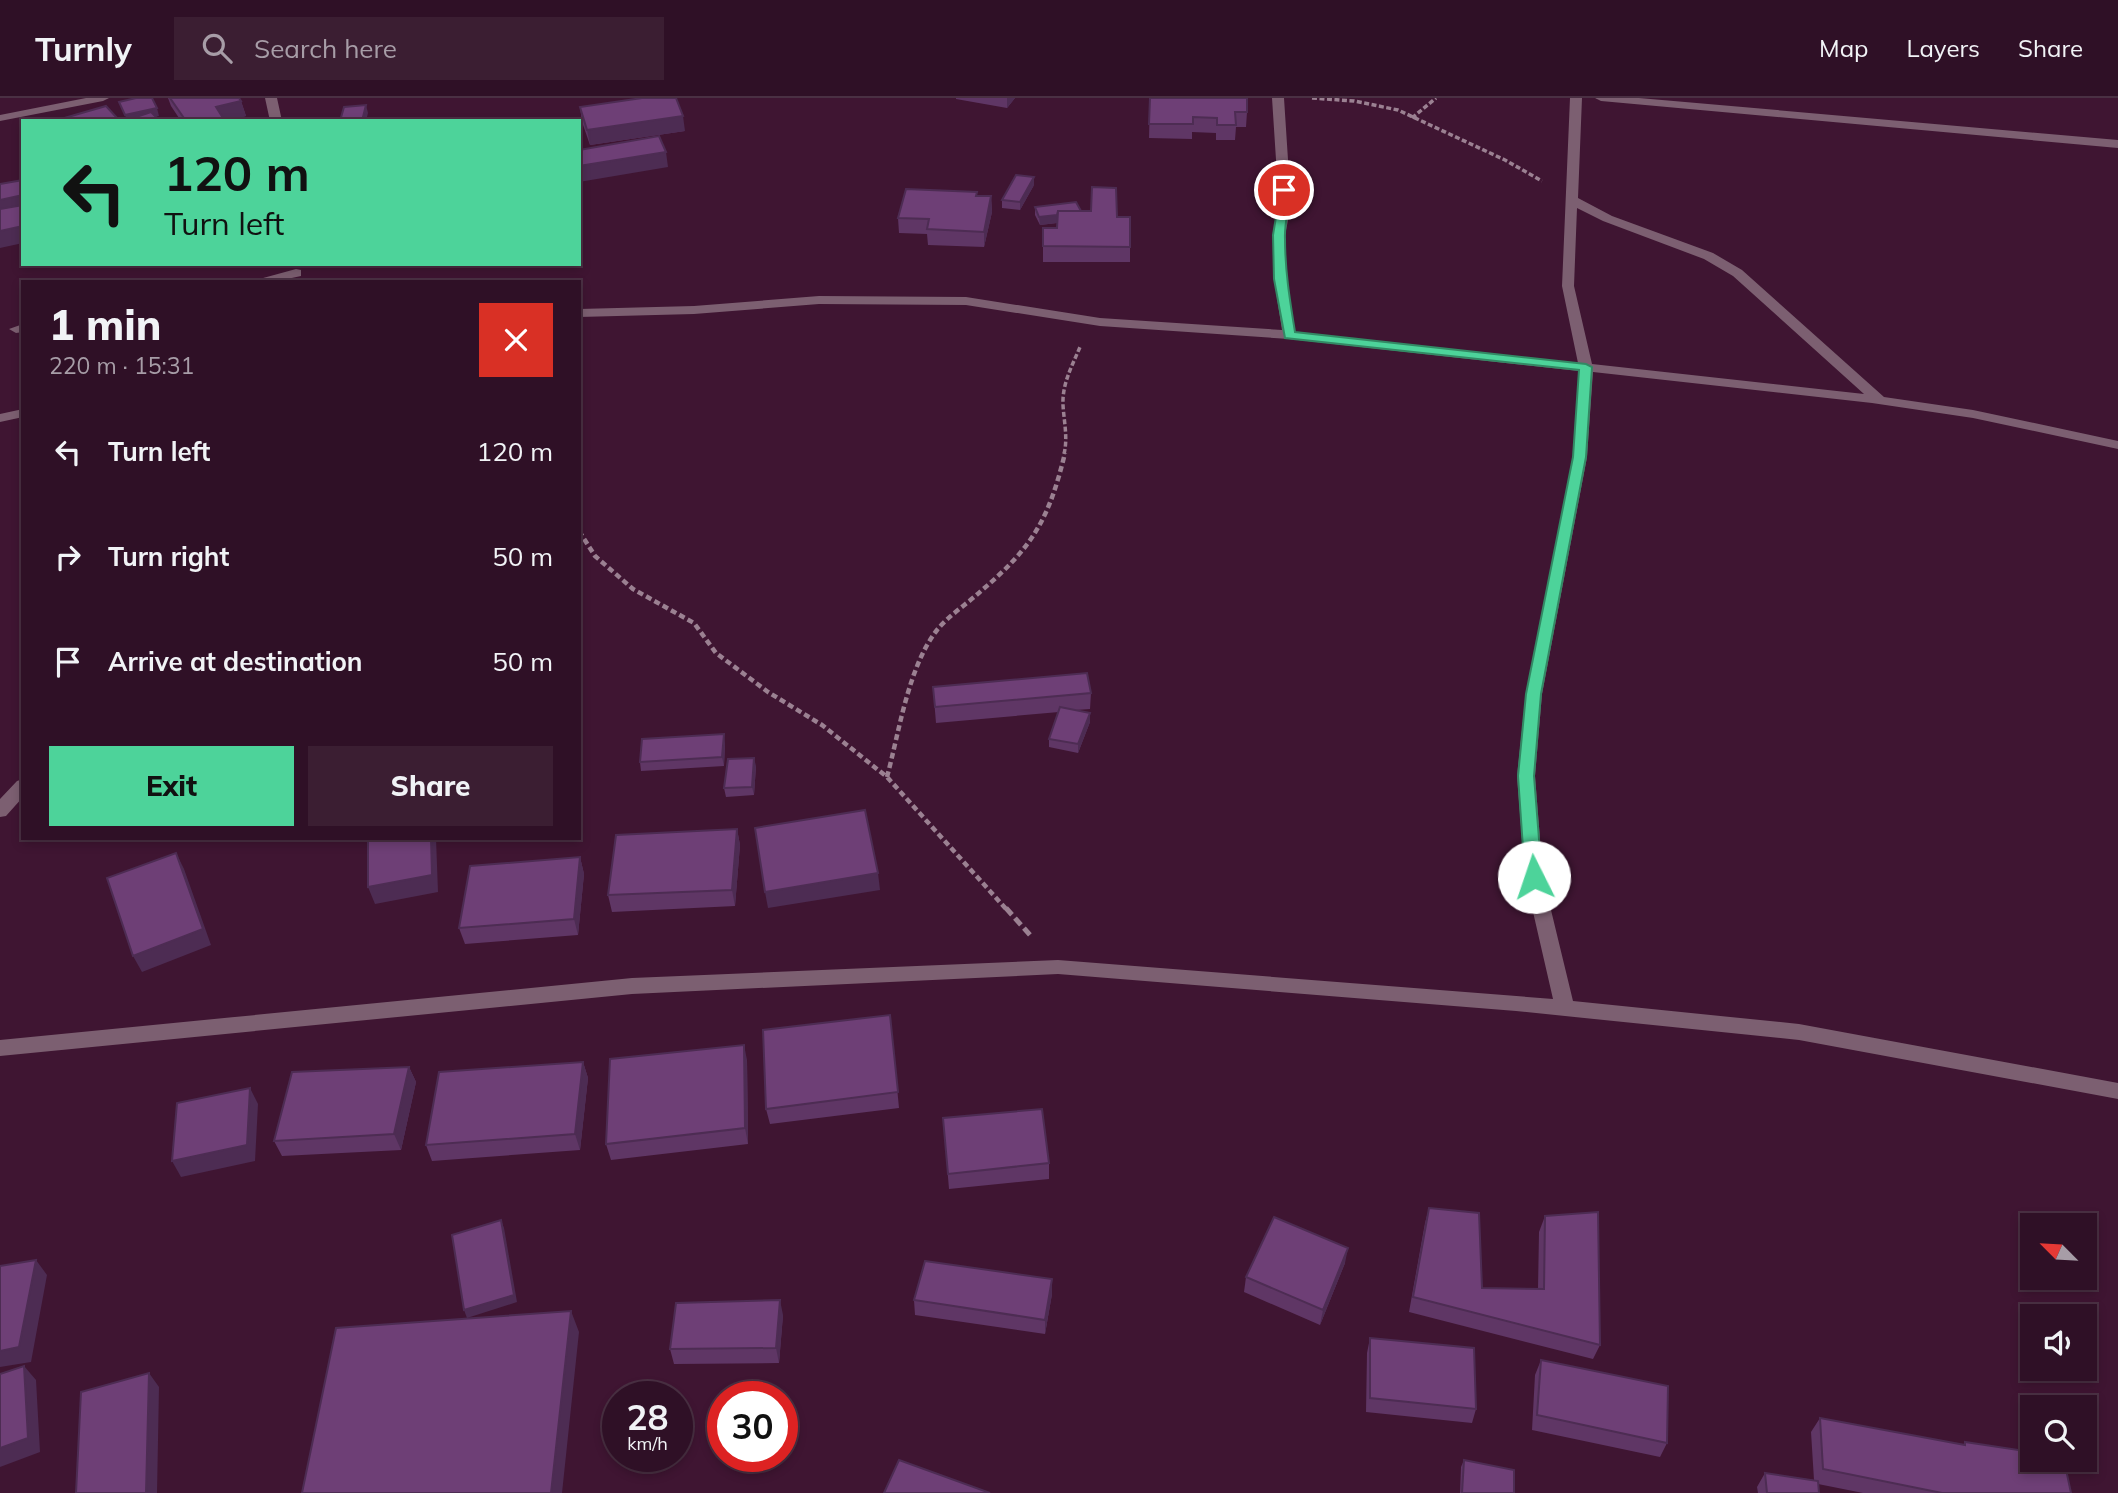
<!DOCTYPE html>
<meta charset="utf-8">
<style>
:root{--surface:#2f1026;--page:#3b1e32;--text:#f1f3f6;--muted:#a79da7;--line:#4a3043;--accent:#4dd39a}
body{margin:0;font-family:Mulish,sans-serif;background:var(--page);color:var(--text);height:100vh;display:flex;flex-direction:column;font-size:26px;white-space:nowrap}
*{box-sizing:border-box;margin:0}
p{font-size:23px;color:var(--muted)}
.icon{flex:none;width:38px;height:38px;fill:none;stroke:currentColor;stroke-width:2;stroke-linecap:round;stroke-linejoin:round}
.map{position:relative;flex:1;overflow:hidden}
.details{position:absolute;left:21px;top:182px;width:560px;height:560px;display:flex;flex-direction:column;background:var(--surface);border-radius:0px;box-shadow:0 4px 10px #0003,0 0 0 2px var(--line)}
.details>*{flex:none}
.top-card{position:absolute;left:21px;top:21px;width:560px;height:147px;border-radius:0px;box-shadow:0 4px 10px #0003,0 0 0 2px var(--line);background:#4dd39a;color:#111;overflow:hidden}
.needle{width:46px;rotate:294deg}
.controls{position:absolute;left:2020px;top:1115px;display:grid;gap:14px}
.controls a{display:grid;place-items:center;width:77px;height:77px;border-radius:0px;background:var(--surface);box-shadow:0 4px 10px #0003,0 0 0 2px var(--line);font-size:35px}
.speed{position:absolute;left:602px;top:1283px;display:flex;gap:14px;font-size:35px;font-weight:700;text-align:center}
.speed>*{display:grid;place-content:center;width:91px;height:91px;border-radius:50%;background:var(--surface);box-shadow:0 4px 10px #0003,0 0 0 2px var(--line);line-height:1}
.speed small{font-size:18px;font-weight:400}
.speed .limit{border:10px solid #d22;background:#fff;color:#111}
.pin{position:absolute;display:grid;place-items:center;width:60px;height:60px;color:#fff;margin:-30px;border:4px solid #fff;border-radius:50%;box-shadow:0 2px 7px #0007}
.me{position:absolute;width:77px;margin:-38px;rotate:356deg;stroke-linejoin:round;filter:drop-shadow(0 0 5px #0008)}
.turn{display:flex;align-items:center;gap:24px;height:147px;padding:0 28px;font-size:32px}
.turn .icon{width:91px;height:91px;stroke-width:2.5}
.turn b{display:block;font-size:49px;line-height:60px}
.round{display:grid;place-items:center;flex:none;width:74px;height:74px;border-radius:0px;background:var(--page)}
.overview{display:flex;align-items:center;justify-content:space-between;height:119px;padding:0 28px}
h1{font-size:42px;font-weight:800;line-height:52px}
.action{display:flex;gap:14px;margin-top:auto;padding:14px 28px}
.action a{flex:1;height:80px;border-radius:0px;background:var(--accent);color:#111;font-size:28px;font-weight:800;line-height:80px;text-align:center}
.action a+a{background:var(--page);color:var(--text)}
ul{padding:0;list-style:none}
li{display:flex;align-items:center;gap:21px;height:105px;padding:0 28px}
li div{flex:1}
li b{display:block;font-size:26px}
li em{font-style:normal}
header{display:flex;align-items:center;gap:42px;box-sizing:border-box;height:98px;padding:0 35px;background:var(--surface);border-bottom:2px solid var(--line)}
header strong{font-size:33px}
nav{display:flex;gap:38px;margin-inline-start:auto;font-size:24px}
.search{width:490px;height:63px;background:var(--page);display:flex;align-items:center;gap:18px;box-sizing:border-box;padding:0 24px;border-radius:0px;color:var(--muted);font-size:26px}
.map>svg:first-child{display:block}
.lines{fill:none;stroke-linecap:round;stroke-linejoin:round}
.path-far2{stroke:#9b8192;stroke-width:3.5;stroke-dasharray:5 2.5;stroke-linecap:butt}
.path-far1{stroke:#9b8192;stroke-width:4.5;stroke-dasharray:6 3.5;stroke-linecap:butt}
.path{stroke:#9b8192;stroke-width:5;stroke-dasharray:9 4.5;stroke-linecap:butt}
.street{fill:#7c5f71;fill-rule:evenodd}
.wall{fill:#5f3665}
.shaded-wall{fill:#4d2c53}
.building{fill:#6e3f76;stroke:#4d2c53;stroke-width:2}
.route{fill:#4dd39a;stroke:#328964;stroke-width:2}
</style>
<header>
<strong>Turnly</strong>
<div class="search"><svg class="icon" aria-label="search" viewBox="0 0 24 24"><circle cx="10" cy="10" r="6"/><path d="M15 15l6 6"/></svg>Search here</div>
<nav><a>Map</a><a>Layers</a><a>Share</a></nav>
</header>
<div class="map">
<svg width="2118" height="1395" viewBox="0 0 2118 1395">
<rect width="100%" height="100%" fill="#3f1532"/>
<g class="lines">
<path class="path-far2" d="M 1312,0 L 1354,3 L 1398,12 L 1505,62 L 1542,83
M 1412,20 L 1436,0
M 1064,356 C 1068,340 1064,324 1063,307 C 1062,286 1072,268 1080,249"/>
<path class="path-far1" d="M 579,433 L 595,458 L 633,491 L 694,525 L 716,555 L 768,594 L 822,627 L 887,679 L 1007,812
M 887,679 C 899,635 908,569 937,532 C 948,518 967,506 981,493 C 1033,449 1049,421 1065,355"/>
<path class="path" d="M 1006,810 L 1030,837"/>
<path class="street" d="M 86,0 L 109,0 L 103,3 L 0,23 L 0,17 Z
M 265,0 L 277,0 L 282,23 L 270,23 Z
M 1272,0 L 1284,0 L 1291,108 L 1285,137 L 1286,181 L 1295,234 L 1578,265 L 1562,188 L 1570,0 L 1582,0 L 1578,100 L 1612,118 L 1713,155 L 1742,172 L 1884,299 L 1973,312 L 2118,343 L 2118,351 L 1973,320 L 1872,305 L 1593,274 L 1587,359 L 1542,596 L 1535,678 L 1543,779 L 1573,903 L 1799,926 L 2118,985 L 2118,1001 L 1799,942 L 1516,913 L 1058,876 L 632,896 L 0,958 L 0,942 L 632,880 L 1058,862 L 1553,901 L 1525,779 L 1517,678 L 1526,596 L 1573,359 L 1579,273 L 1289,241 L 1100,228 L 966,207 L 819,206 L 694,216 L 579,219 L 579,211 L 694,208 L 819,198 L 966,199 L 1100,220 L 1282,232 L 1274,181 L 1273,137 L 1279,108 ZM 1577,110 L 1603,123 L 1704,161 L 1733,178 L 1864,296 L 1592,266 L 1574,188 Z
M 1595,0 L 1639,0 L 2118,42 L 2118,50 L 1601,3 Z
M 296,171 L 301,172 L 301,178 L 273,184 L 248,184 Z
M 23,226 L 23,234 L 16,235 L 9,231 Z
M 23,311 L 23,319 L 0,324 L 0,316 Z
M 23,681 L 23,699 L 6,718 L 0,719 L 0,701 L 17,683 Z"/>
</g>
<path class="wall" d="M 168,0 L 239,0 L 241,3 L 246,18 L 226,23 L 181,23 L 171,8 Z
M 956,0 L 1015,0 L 1007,10 L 956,1 Z
M 1150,0 L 1247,14 L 1246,29 L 1236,29 L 1235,42 L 1216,42 L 1216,35 L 1192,34 L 1192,41 L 1149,40 Z
M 580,9 L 685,33 L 590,47 L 582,24 Z
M 1034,87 L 1020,112 L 1002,110 L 1002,102 Z
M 977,94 L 977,98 L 991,98 L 992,114 L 984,149 L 928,147 L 927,136 L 899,135 L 898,120 Z
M 1035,109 L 1081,113 L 1117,119 L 1130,149 L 1130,164 L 1043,164 L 1043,130 L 1057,130 L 1057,125 L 1040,127 L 1035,117 Z
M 933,589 L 1091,595 L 1090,611 L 1076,612 L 1090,615 L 1090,624 L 1078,655 L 1049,649 L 1049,641 L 1059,614 L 936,625 Z
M 725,645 L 724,668 L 641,673 L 640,664 Z
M 756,668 L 754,697 L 726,699 L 724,690 Z
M 737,731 L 740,747 L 735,808 L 612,814 L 608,797 Z
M 580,759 L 584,776 L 578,837 L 465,846 L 459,830 Z
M 890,917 L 899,1010 L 770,1026 L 766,1011 Z
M 747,962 L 748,1046 L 611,1062 L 606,1046 Z
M 583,964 L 588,980 L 580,1052 L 432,1063 L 426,1047 Z
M 409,969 L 416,984 L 401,1052 L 282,1058 L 274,1043 Z
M 943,1020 L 1049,1065 L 1049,1081 L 949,1091 Z
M 1429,1110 L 1482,1190 L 1538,1191 L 1539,1134 L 1545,1118 L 1600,1247 L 1593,1261 L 1409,1214 L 1425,1125 Z
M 1345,1165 L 1320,1227 L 1244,1194 L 1246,1179 Z
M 1052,1196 L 1045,1236 L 915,1217 L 914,1202 Z
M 783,1217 L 779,1265 L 674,1266 L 670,1251 Z
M 1370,1240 L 1476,1311 L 1472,1325 L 1366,1314 L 1367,1255 Z
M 1541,1262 L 1667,1345 L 1660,1359 L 1532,1332 L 1535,1277 Z
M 1820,1320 L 1963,1347 L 1965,1344 L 2071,1395 L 1863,1395 L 1818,1386 L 1819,1395 L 1758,1395 L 1757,1389 L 1765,1375 L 1814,1382 L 1811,1334 Z
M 1464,1362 L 1514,1395 L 1460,1395 L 1461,1369 Z"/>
<path class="shaded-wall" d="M 1007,0 L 1015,0 L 1007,10 Z
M 241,3 L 246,18 L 226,23 L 211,23 L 216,9 Z
M 366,7 L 368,15 L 366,23 L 362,23 Z
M 157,10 L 159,18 L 137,23 L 127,23 L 125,17 Z
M 683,18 L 685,33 L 590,47 L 587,32 Z
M 666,54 L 668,69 L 579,84 L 579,68 Z
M 1034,79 L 1034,87 L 1020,112 L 1020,104 Z
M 23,97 L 23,114 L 0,119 L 0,102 Z
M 991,98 L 992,114 L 984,149 L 984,134 Z
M 1082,114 L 1081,122 L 1040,127 L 1039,119 Z
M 23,128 L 23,145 L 0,150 L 0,133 Z
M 1090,615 L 1090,624 L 1078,655 L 1078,646 Z
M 724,636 L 725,645 L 724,668 L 722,659 Z
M 754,660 L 756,668 L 754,697 L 752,689 Z
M 737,731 L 740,747 L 735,808 L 732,792 Z
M 431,740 L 436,740 L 438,794 L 375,806 L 368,789 Z
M 176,755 L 184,771 L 211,847 L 142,874 L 133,858 Z
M 580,759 L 584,776 L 578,837 L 574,821 Z
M 878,775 L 880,792 L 768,810 L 765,794 Z
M 744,947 L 747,962 L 748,1046 L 745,1030 Z
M 583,964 L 588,980 L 580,1052 L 575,1036 Z
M 409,969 L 416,984 L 401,1052 L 394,1036 Z
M 250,990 L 258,1006 L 255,1063 L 181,1079 L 172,1063 Z
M 501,1122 L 504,1130 L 517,1204 L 467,1220 L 464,1212 Z
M 1348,1150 L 1345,1165 L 1320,1227 L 1323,1212 Z
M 36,1162 L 47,1177 L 31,1264 L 0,1269 L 0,1253 Z
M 1052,1181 L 1052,1196 L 1045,1236 L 1045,1222 Z
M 780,1202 L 783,1217 L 779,1265 L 776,1250 Z
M 571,1213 L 579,1234 L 562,1395 L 551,1395 Z
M 24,1268 L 36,1282 L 40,1354 L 0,1369 L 0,1350 Z
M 149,1275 L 159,1289 L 157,1395 L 146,1395 Z"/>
<path class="building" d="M 136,0 L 152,0 L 157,10 L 125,17 L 119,4 Z
M 170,0 L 239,0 L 241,3 L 216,9 L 223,20 L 211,23 L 186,23 Z
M 642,0 L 676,0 L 683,18 L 587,32 L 580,9 Z
M 1150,0 L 1247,0 L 1247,14 L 1235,14 L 1236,27 L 1217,27 L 1217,20 L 1193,19 L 1193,26 L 1149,26 Z
M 366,7 L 362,23 L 340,23 L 344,9 Z
M 106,8 L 118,21 L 111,23 L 54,23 Z
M 151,14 L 160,23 L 124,23 Z
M 512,21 L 512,23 L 494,23 Z
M 659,38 L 666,54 L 579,68 L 579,52 Z
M 1016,77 L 1034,79 L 1020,104 L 1002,102 Z
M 23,82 L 23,97 L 0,102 L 0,86 Z
M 1092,89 L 1116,90 L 1117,119 L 1130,119 L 1130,149 L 1043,148 L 1043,130 L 1057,130 L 1058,113 L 1091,113 Z
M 906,91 L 977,94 L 976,98 L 991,98 L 984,134 L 927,131 L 929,121 L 898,120 Z
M 1076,104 L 1081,113 L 1058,113 L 1057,117 L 1039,119 L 1035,109 Z
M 23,107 L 23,128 L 0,133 L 0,111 Z
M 1087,575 L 1091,595 L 935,609 L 933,589 Z
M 1060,609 L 1090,615 L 1078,646 L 1049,641 Z
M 724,636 L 722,659 L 640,664 L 642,641 Z
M 754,660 L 752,689 L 724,690 L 728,661 Z
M 865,712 L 878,775 L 765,794 L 755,730 Z
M 737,731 L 732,792 L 608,797 L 616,737 Z
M 368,740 L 431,740 L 432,777 L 368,789 Z
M 176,755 L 203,831 L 133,858 L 107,780 Z
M 580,759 L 574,821 L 459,830 L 470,768 Z
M 890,917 L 898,994 L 766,1011 L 763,932 Z
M 744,947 L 745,1030 L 606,1046 L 610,961 Z
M 583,964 L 575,1036 L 426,1047 L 439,974 Z
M 409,969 L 394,1036 L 274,1043 L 292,974 Z
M 250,990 L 247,1047 L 172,1063 L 177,1005 Z
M 1042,1011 L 1049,1065 L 948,1076 L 943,1020 Z
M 1429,1110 L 1479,1115 L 1482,1190 L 1544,1191 L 1545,1118 L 1598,1114 L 1600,1247 L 1413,1199 Z
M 1274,1119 L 1348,1150 L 1323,1212 L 1246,1179 Z
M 501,1122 L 514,1197 L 464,1212 L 452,1137 Z
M 36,1162 L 19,1249 L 0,1253 L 0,1168 Z
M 925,1163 L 1052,1181 L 1045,1222 L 914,1202 Z
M 780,1202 L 776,1250 L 670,1251 L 676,1205 Z
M 571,1213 L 551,1395 L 302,1395 L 336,1230 Z
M 1370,1240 L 1474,1250 L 1476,1311 L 1370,1300 Z
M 1541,1262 L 1668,1288 L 1667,1345 L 1537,1317 Z
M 24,1268 L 28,1340 L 0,1350 L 0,1276 Z
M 149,1275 L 146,1395 L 76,1395 L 81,1294 Z
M 1820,1320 L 1965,1347 L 1965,1344 L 2032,1354 L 2032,1362 L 2064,1362 L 2071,1395 L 1942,1395 L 1823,1371 Z
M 899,1362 L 990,1395 L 884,1395 Z
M 1464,1362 L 1514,1372 L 1514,1395 L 1462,1395 Z
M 1765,1375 L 1818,1383 L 1819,1395 L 1767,1395 Z"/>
<path class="route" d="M 1281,89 L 1290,92 C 1290,108 1284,124 1285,141 C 1285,173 1290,203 1295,234 L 1586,266 L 1592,269 L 1586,359 L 1541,596 L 1534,678 L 1542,779 L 1539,783 L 1534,785 L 1525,779 L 1518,678 L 1526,596 L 1573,359 L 1579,272 L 1285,240 L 1274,181 L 1273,137 Z"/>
</svg>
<div class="controls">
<a><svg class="needle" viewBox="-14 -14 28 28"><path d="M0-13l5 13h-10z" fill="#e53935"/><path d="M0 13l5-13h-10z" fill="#a79da7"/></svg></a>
<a><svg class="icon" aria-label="sound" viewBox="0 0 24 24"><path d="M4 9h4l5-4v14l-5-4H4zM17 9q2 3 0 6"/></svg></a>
<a><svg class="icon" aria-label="search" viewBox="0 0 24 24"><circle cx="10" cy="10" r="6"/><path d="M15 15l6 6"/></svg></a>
</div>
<div class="speed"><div>28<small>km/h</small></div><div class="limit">30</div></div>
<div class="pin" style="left:1284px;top:92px;background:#d93025"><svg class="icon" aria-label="arrive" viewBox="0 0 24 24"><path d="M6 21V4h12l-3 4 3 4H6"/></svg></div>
<svg class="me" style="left:1534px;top:779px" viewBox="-20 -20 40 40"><circle r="19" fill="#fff"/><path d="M0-13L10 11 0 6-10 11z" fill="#4dd39a"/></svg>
<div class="top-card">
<div class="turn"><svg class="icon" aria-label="left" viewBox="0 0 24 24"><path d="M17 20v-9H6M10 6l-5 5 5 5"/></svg><div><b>120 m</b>Turn left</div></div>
</div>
<section class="details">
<div class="overview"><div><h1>1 min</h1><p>220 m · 15:31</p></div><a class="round" style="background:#d93025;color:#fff"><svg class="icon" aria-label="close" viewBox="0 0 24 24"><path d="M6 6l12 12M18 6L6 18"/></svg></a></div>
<ul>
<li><svg class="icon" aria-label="left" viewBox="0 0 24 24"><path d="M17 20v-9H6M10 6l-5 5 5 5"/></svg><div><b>Turn left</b></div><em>120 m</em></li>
<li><svg class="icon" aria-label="right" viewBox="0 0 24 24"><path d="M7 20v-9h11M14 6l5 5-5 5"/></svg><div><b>Turn right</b></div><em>50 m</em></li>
<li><svg class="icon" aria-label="arrive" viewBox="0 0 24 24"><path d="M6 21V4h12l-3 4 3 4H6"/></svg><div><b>Arrive at destination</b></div><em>50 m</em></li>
</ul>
<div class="action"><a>Exit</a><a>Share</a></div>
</section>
</div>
